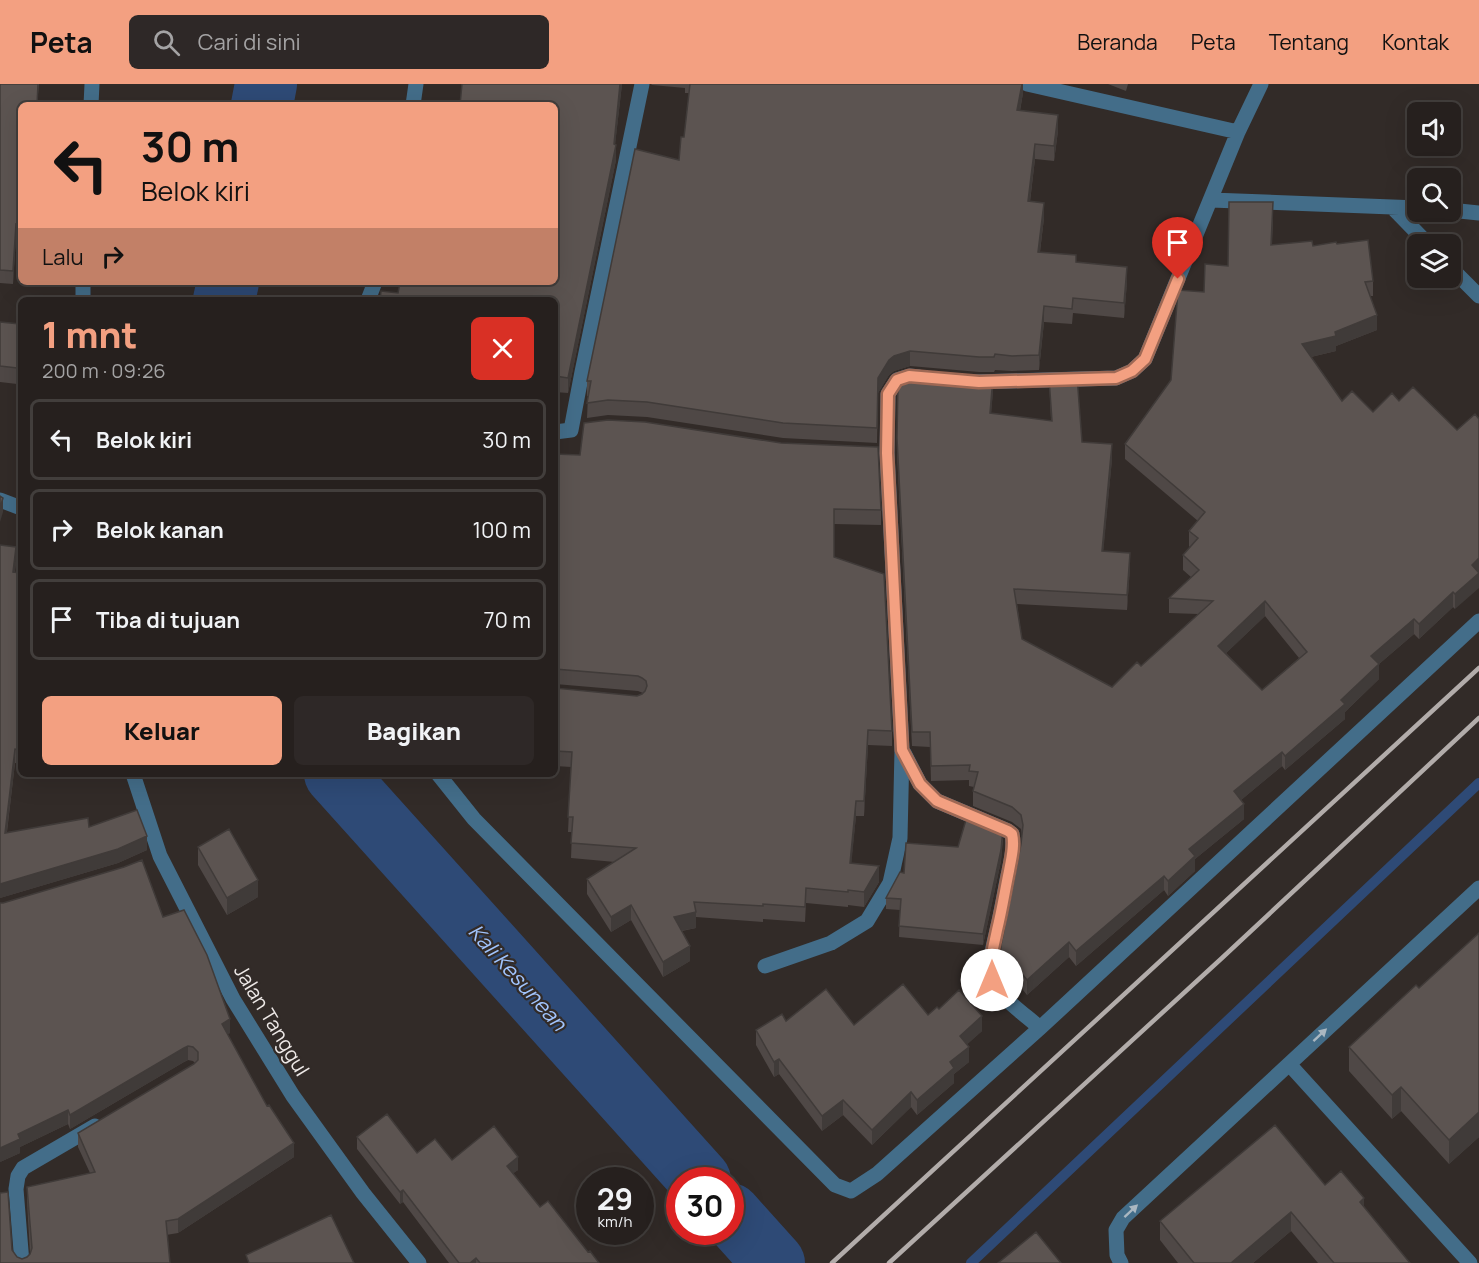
<!DOCTYPE html>
<html lang="id">
<meta charset="utf-8">
<style>
:root{--surface:#26201e;--page:#2e2827;--text:#f1f3f6;--muted:#a4a3a4;--line:#423e3c;--accent:#f3a081}
body{margin:0;font-family:Manrope,sans-serif;background:var(--page);color:var(--text);height:100vh;display:flex;flex-direction:column;font-size:22px;white-space:nowrap}
*{box-sizing:border-box;margin:0}
p{font-size:20px;color:var(--muted)}
.icon{flex:none;width:33px;height:33px;fill:none;stroke:currentColor;stroke-width:2;stroke-linecap:round;stroke-linejoin:round}
.map{position:relative;flex:1;overflow:hidden}
.side{position:absolute;left:18px;top:213px;width:540px;height:480px;display:flex;flex-direction:column;background:var(--surface);border-radius:9px;box-shadow:0 6px 24px #0002,0 0 0 2px var(--line)}
.side>*{flex:none}
.guide{position:absolute;left:18px;top:18px;width:540px;height:183px;border-radius:9px;box-shadow:0 6px 24px #0002,0 0 0 2px var(--line);background:#f3a081;color:#111;overflow:hidden}
.controls{position:absolute;left:1407px;top:18px;display:grid;gap:12px}
.controls a{display:grid;place-items:center;width:54px;height:54px;border-radius:9px;background:var(--surface);box-shadow:0 6px 24px #0002,0 0 0 2px var(--line);font-size:30px}
.speed{position:absolute;left:576px;top:1083px;display:flex;gap:12px;font-size:30px;font-weight:700;text-align:center}
.speed>*{display:grid;place-content:center;width:78px;height:78px;border-radius:50%;background:var(--surface);box-shadow:0 6px 24px #0002,0 0 0 2px var(--line);line-height:1}
.speed small{font-size:15px;font-weight:400}
.speed .limit{border:9px solid #d22;background:#fff;color:#111}
.pin{position:absolute;display:grid;place-items:center;width:51px;height:51px;color:#fff;margin:-62px -26px;border-radius:50% 50% 50% 0;rotate:-45deg;box-shadow:0 0 6px #0007}
.pin .icon{rotate:45deg}
.me{position:absolute;width:66px;margin:-33px;rotate:0deg;stroke-linejoin:round;filter:drop-shadow(0 0 4px #0008)}
.turn{display:flex;align-items:center;gap:21px;height:126px;padding:0 24px;font-size:27px}
.turn .icon{width:78px;height:78px;stroke-width:2.5}
.turn b{display:block;font-size:42px;line-height:51px}
.then{display:flex;align-items:center;height:57px;padding:0 24px;background:#0003;gap:12px;font-size:22px}
.round{display:grid;place-items:center;flex:none;width:63px;height:63px;border-radius:9px;background:var(--page)}
.summary{display:flex;align-items:center;justify-content:space-between;height:102px;padding:0 24px}
h1{font-size:36px;font-weight:800;line-height:45px;color:var(--accent)}
.cta{display:flex;gap:12px;margin-top:auto;padding:12px 24px}
.cta a{flex:1;height:69px;border-radius:9px;background:var(--accent);color:#111;font-size:24px;font-weight:800;line-height:69px;text-align:center}
.cta a+a{background:var(--page);color:var(--text)}
ul{padding:0;list-style:none}
li{display:flex;align-items:center;gap:18px;height:81px;margin:0 12px 9px;padding:0 12px;border:3px solid var(--line);border-radius:9px}
li div{flex:1}
li b{display:block;font-size:22px}
li em{font-style:normal}
header{display:flex;align-items:center;gap:36px;box-sizing:border-box;height:84px;padding:0 30px;background:var(--accent);color:#111}
header strong{font-size:28px}
nav{display:flex;gap:33px;margin-inline-start:auto;font-size:21px}
.search{width:420px;height:54px;background:var(--page);display:flex;align-items:center;gap:15px;box-sizing:border-box;padding:0 21px;border-radius:9px;color:var(--muted);font-size:22px}
.map>svg:first-child{display:block}
.lines{fill:none;stroke-linecap:round;stroke-linejoin:round}
.stream{stroke:#2e4a76;stroke-width:10}
.river{stroke:#2e4a76;stroke-width:62}
.street{stroke:#436d89;stroke-width:15}
.rail{stroke:#b2acaa;stroke-width:4.5}
.wall{fill:#4f4846;fill-rule:evenodd}
.shaded-wall{fill:#403b39}
.building{fill:#5c5451;stroke:#403b39;stroke-width:1.5;fill-rule:evenodd}
.oneway{fill:#aab7c1}
.route-casing{stroke:#9e6854;stroke-width:15}
.route{stroke:#f3a081;stroke-width:10}
.labels{text-anchor:middle;dominant-baseline:central;stroke-width:4.5;stroke-linejoin:round;paint-order:stroke}
.street-label{font-size:20px;fill:#eee9e7;stroke:#322b28}
.water-label{font-size:21px;font-style:italic;fill:#a1c4fd;stroke:#322b28}
</style>
<header>
<strong>Peta</strong>
<div class="search"><svg class="icon" aria-label="search" viewBox="0 0 24 24"><circle cx="10" cy="10" r="6"/><path d="M15 15l6 6"/></svg>Cari di sini</div>
<nav><a>Beranda</a><a>Peta</a><a>Tentang</a><a>Kontak</a></nav>
</header>
<div class="map">
<svg width="1479" height="1179" viewBox="0 0 1479 1179">
<rect width="100%" height="100%" fill="#322b28"/>
<g class="lines">
<path class="stream" d="M 971,1179 L 1479,699"/>
<path class="river" d="M 262,21 L 266,0
M 224,216 L 228,198
M 335,690 L 700,1096
M 730,1130 L 774,1179"/>
<path class="street" d="M 1027,0 L 1238,48
M 91,21 L 92,0
M 413,21 L 416,0
M 1211,116 L 1418,124
M 1392,123 L 1428,160
M 1450,126 L 1479,129
M 1450,183 L 1479,212
M 83,216 L 83,198
M 368,216 L 375,198
M 973,298 L 1116,294 L 1132,287 L 1145,275 L 1238,48 L 1261,0
M 555,348 L 571,346 L 582,288 L 642,0
M 0,416 L 21,424
M 904,669 L 920,700 L 937,717 L 1008,747 L 1012,750 C 1015,765 1010,781 1007,796 C 1004,812 1001,829 997,846 C 993,865 985,885 996,904 C 1003,915 1029,934 1040,944
M 133,690 L 160,772 L 233,915 L 293,1012 L 363,1109 L 419,1179
M 438,690 L 474,735 L 835,1101 L 851,1107 L 877,1090 L 1040,944 L 1479,537
M 765,882 L 831,859 L 867,837 L 890,799 L 900,754 L 902,666 L 887,369 L 888,310 L 897,296 L 910,292 L 919,293
M 1289,980 L 1470,1179
M 22,1179 L 16,1105 L 18,1092 L 23,1084 L 95,1042
M 1121,1179 L 1117,1171 L 1116,1146 L 1123,1134 L 1479,804"/>
<path class="rail" d="M 832,1179 L 1479,584
M 889,1179 L 1222,874 L 1479,634"/>
</g>
<path class="wall" d="M 0,0 L 39,0 L 37,21 L 21,21 L 21,153 L 16,153 L 13,200 L 0,199 Z
M 462,0 L 622,0 L 615,60 L 616,76 L 568,309 L 555,308 L 555,216 L 398,209 L 555,198 Z
M 651,0 L 1023,0 L 1023,9 L 1020,27 L 1058,47 L 1054,77 L 1035,75 L 1030,118 L 1044,134 L 1040,168 L 1076,178 L 1127,198 L 1124,234 L 1073,229 L 1072,240 L 1044,238 L 1039,286 L 1012,287 L 995,286 L 994,288 L 979,288 L 910,282 L 894,287 L 889,291 L 878,309 L 877,359 L 783,354 L 647,333 L 608,331 L 587,334 L 588,312 L 587,312 L 587,297 L 679,76 L 684,53 L 689,9 L 685,9 L 685,4 L 652,1 Z
M 1108,0 L 1128,0 L 1126,7 Z
M 1273,133 L 1272,161 L 1313,162 L 1337,160 L 1373,197 L 1373,212 L 1370,212 L 1377,246 L 1336,262 L 1336,267 L 1311,273 L 1342,317 L 1373,328 L 1399,317 L 1457,346 L 1455,525 L 1453,523 L 1419,555 L 1414,550 L 1379,580 L 1379,595 L 1345,628 L 1345,635 L 1285,686 L 1282,682 L 1241,716 L 1244,735 L 1195,775 L 1195,787 L 1168,812 L 1164,806 L 1076,882 L 1069,873 L 1027,911 L 1011,891 L 1006,895 L 1000,886 L 1001,861 L 1021,760 L 1022,752 L 1021,745 L 1012,738 L 973,722 L 973,707 L 974,703 L 969,702 L 969,696 L 931,697 L 930,663 L 912,662 L 897,369 L 898,298 L 978,293 L 993,307 L 991,329 L 1051,337 L 1049,294 L 1082,358 L 1112,375 L 1103,467 L 1130,483 L 1127,526 L 1017,520 L 1022,555 L 1112,603 L 1141,582 L 1198,530 L 1169,529 L 1169,514 L 1191,493 L 1183,486 L 1183,471 L 1190,463 L 1189,462 L 1189,447 L 1198,437 L 1125,375 L 1125,360 L 1171,296 L 1204,208 ZM 1265,532 L 1299,574 L 1262,606 L 1226,569 Z
M 0,238 L 20,256 L 17,300 L 0,298 Z
M 555,370 L 881,426 L 881,441 L 834,440 L 834,473 L 892,647 L 892,662 L 868,661 L 864,732 L 856,732 L 851,779 L 879,798 L 864,823 L 848,821 L 848,823 L 806,819 L 805,838 L 763,835 L 763,838 L 696,833 L 696,844 L 682,847 L 690,877 L 663,893 L 631,836 L 611,848 L 587,810 L 587,795 L 615,778 L 571,774 L 572,748 L 568,748 L 571,683 L 555,682 L 555,604 L 637,612 L 643,609 L 638,607 L 555,600 Z
M 0,461 L 16,477 L 15,489 L 21,489 L 21,680 L 15,679 L 7,748 L 89,743 L 147,766 L 118,779 L 0,814 Z
M 1003,755 L 1001,777 L 983,861 L 899,853 L 900,826 L 886,825 L 886,814 L 904,789 L 958,763 Z
M 198,763 L 258,813 L 227,831 L 198,781 Z
M 163,833 L 230,949 L 227,950 L 294,1073 L 178,1149 L 0,1179 L 12,1166 L 17,1173 L 22,1175 L 27,1173 L 30,1170 L 27,1117 L 27,1103 L 90,1089 L 78,1063 L 78,1049 L 195,979 L 193,977 L 188,976 L 184,978 L 70,1045 L 68,1040 L 20,1063 L 20,1069 L 0,1078 Z
M 1479,849 L 1479,1053 L 1449,1080 L 1401,1027 L 1392,1035 L 1349,987 L 1349,963 L 1419,904 Z
M 939,925 L 982,947 L 967,960 L 969,978 L 954,990 L 954,999 L 917,1031 L 911,1023 L 872,1061 L 843,1031 L 822,1047 L 779,990 L 774,993 L 756,961 L 756,946 L 786,937 L 854,941 L 928,931 Z
M 357,1053 L 417,1069 L 452,1076 L 518,1086 L 513,1089 L 540,1123 L 599,1179 L 449,1179 L 403,1118 L 400,1120 L 357,1065 Z
M 1325,1101 L 1364,1123 L 1410,1179 L 1318,1179 L 1291,1147 L 1253,1179 L 1178,1179 L 1160,1156 L 1160,1137 Z"/>
<path class="shaded-wall" d="M 620,0 L 622,0 L 614,71 L 616,61 L 616,76 L 568,309 L 568,294 L 614,60 Z
M 1022,0 L 1023,0 L 1023,9 L 1017,42 L 1017,26 Z
M 1058,31 L 1058,47 L 1054,77 L 1054,62 Z
M 1035,60 L 1035,75 L 1028,133 L 1028,117 Z
M 1044,119 L 1044,134 L 1038,183 L 1038,168 Z
M 16,140 L 16,153 L 13,200 L 13,187 Z
M 1127,183 L 1127,198 L 1124,234 L 1124,219 Z
M 1044,222 L 1044,238 L 1039,286 L 1039,271 Z
M 1377,231 L 1377,246 L 1336,262 L 1336,267 L 1302,275 L 1302,260 Z
M 20,240 L 20,256 L 17,300 L 17,284 Z
M 910,267 L 910,282 L 894,287 L 889,291 L 878,309 L 877,359 L 878,294 L 889,276 L 894,272 Z
M 993,293 L 993,307 L 990,344 L 990,329 Z
M 1112,360 L 1112,375 L 1102,482 L 1102,467 Z
M 3,414 L 3,428 L 0,438 L 0,424 Z
M 16,463 L 16,477 L 13,502 L 13,488 Z
M 1130,469 L 1130,483 L 1127,526 L 1127,511 Z
M 1479,474 L 1479,504 L 1455,525 L 1455,510 L 1472,481 Z
M 1453,508 L 1453,523 L 1419,555 L 1419,540 Z
M 1265,517 L 1265,532 L 1218,577 L 1218,562 Z
M 1414,535 L 1414,550 L 1371,587 L 1371,572 Z
M 1379,580 L 1379,595 L 1345,628 L 1345,635 L 1285,686 L 1285,672 L 1341,616 Z
M 555,585 L 556,585 L 556,600 L 555,600 Z
M 868,646 L 868,661 L 864,732 L 864,717 Z
M 15,665 L 15,679 L 5,763 L 5,749 Z
M 1282,668 L 1282,682 L 1234,722 L 1234,707 Z
M 856,717 L 856,732 L 850,794 L 850,779 Z
M 1244,720 L 1244,735 L 1195,775 L 1195,787 L 1168,812 L 1168,797 L 1189,765 Z
M 1003,744 L 1001,777 L 983,861 L 983,850 Z
M 147,752 L 147,766 L 118,779 L 0,814 L 0,800 Z
M 879,782 L 879,798 L 864,823 L 864,808 Z
M 1164,792 L 1164,806 L 1076,882 L 1076,867 Z
M 258,796 L 258,813 L 227,831 L 227,814 Z
M 631,821 L 631,836 L 611,848 L 611,833 Z
M 696,828 L 696,844 L 674,848 L 674,833 Z
M 1069,858 L 1069,873 L 1027,911 L 1027,896 Z
M 690,862 L 690,877 L 663,893 L 663,878 Z
M 1011,876 L 1011,891 L 1006,895 L 1006,880 Z
M 982,932 L 982,947 L 960,967 L 960,952 Z
M 230,935 L 230,949 L 222,954 L 222,940 Z
M 188,962 L 188,976 L 184,978 L 70,1045 L 70,1031 L 184,964 Z
M 969,963 L 969,978 L 954,990 L 954,999 L 917,1031 L 917,1016 L 950,978 Z
M 779,975 L 779,990 L 774,993 L 774,978 Z
M 1401,1003 L 1401,1027 L 1392,1035 L 1392,1011 Z
M 911,1008 L 911,1023 L 872,1061 L 872,1046 Z
M 843,1016 L 843,1031 L 822,1047 L 822,1032 Z
M 68,1026 L 68,1040 L 20,1063 L 20,1069 L 0,1078 L 0,1064 L 18,1050 Z
M 1479,1028 L 1479,1053 L 1449,1080 L 1449,1056 Z
M 294,1059 L 294,1073 L 178,1149 L 178,1135 Z
M 518,1073 L 518,1086 L 507,1094 L 507,1082 Z
M 403,1106 L 403,1118 L 400,1120 L 400,1108 Z
M 1364,1114 L 1364,1133 L 1360,1118 Z
M 1291,1128 L 1291,1147 L 1253,1179 L 1231,1179 Z
M 476,1174 L 476,1179 L 470,1179 Z"/>
<path class="building" d="M 0,0 L 38,0 L 37,21 L 21,21 L 21,141 L 16,140 L 13,187 L 0,186 Z
M 462,0 L 620,0 L 614,60 L 616,61 L 568,294 L 555,292 L 555,216 L 380,216 L 381,207 L 398,209 L 400,198 L 555,198 L 555,21 L 460,21 Z
M 690,0 L 1022,0 L 1017,26 L 1058,31 L 1054,62 L 1035,60 L 1028,117 L 1044,119 L 1038,168 L 1076,171 L 1076,178 L 1127,183 L 1124,219 L 1073,214 L 1072,225 L 1044,222 L 1039,271 L 1012,272 L 995,270 L 994,273 L 979,273 L 910,267 L 894,272 L 889,276 L 878,294 L 877,344 L 783,339 L 647,318 L 608,316 L 587,319 L 591,297 L 587,297 L 635,65 L 679,76 L 681,53 L 684,53 Z
M 1229,118 L 1273,118 L 1271,161 L 1312,157 L 1313,162 L 1336,158 L 1337,160 L 1368,156 L 1373,197 L 1365,198 L 1377,231 L 1335,248 L 1336,252 L 1302,260 L 1342,317 L 1352,307 L 1373,328 L 1392,309 L 1399,317 L 1413,303 L 1457,346 L 1475,330 L 1479,335 L 1479,474 L 1472,481 L 1479,489 L 1455,510 L 1453,508 L 1419,540 L 1414,535 L 1371,572 L 1379,580 L 1341,616 L 1345,620 L 1285,672 L 1282,668 L 1234,707 L 1244,720 L 1189,765 L 1195,772 L 1168,797 L 1164,792 L 1076,867 L 1069,858 L 1027,896 L 1011,876 L 1006,880 L 1000,872 L 1001,861 L 1021,760 L 1023,741 L 1021,731 L 1012,723 L 973,707 L 978,688 L 969,687 L 970,681 L 931,682 L 930,648 L 912,648 L 897,354 L 898,298 L 903,289 L 911,287 L 978,293 L 993,293 L 990,329 L 1052,337 L 1049,294 L 1077,292 L 1082,358 L 1112,360 L 1102,467 L 1130,469 L 1127,511 L 1014,505 L 1022,555 L 1112,603 L 1137,578 L 1141,582 L 1213,517 L 1169,514 L 1199,486 L 1183,471 L 1198,454 L 1189,447 L 1205,428 L 1125,360 L 1171,296 L 1178,206 L 1204,208 L 1205,180 L 1228,182 ZM 1265,517 L 1307,568 L 1262,606 L 1218,562 Z
M 0,238 L 20,240 L 17,284 L 0,282 Z
M 608,336 L 645,338 L 781,359 L 878,363 L 881,426 L 834,425 L 834,473 L 884,490 L 892,647 L 868,646 L 864,717 L 856,717 L 850,779 L 879,782 L 864,808 L 848,806 L 848,808 L 806,804 L 805,823 L 763,820 L 763,822 L 694,818 L 696,828 L 674,833 L 690,862 L 663,878 L 631,821 L 611,833 L 587,795 L 636,764 L 571,759 L 573,733 L 568,733 L 572,668 L 555,667 L 555,604 L 637,612 L 642,610 L 645,607 L 647,602 L 646,597 L 642,594 L 638,592 L 555,585 L 555,370 L 580,371 L 584,339 Z
M 0,412 L 3,414 L 0,424 Z
M 0,461 L 16,463 L 13,488 L 21,489 L 21,666 L 15,665 L 5,749 L 88,734 L 89,743 L 137,726 L 147,752 L 118,765 L 0,800 Z
M 968,729 L 1003,744 L 1001,766 L 983,850 L 899,842 L 901,815 L 886,814 L 900,788 L 904,789 L 906,759 L 958,763 Z
M 229,745 L 258,796 L 227,814 L 198,763 Z
M 142,776 L 163,833 L 184,826 L 207,871 L 230,935 L 222,940 L 267,1022 L 269,1021 L 294,1059 L 178,1135 L 166,1137 L 170,1179 L 0,1179 L 0,1109 L 8,1108 L 12,1166 L 17,1173 L 22,1175 L 27,1173 L 30,1170 L 32,1164 L 27,1103 L 95,1088 L 78,1049 L 194,980 L 198,976 L 198,968 L 193,963 L 188,962 L 184,964 L 70,1031 L 68,1026 L 18,1050 L 20,1055 L 0,1064 L 0,819 L 3,819 L 124,783 Z
M 1479,849 L 1479,1028 L 1449,1056 L 1401,1003 L 1392,1011 L 1349,963 L 1416,901 L 1419,904 Z
M 903,900 L 928,931 L 937,923 L 939,925 L 959,906 L 982,932 L 960,952 L 969,963 L 950,978 L 954,984 L 917,1016 L 911,1008 L 872,1046 L 843,1016 L 822,1032 L 779,975 L 774,978 L 756,946 L 782,930 L 786,937 L 826,905 L 854,941 Z
M 387,1030 L 417,1069 L 435,1055 L 452,1076 L 494,1042 L 518,1073 L 507,1082 L 540,1123 L 548,1117 L 588,1168 L 590,1167 L 599,1179 L 480,1179 L 476,1174 L 470,1179 L 459,1179 L 403,1106 L 400,1108 L 357,1053 Z
M 1275,1041 L 1325,1101 L 1341,1087 L 1364,1114 L 1360,1118 L 1410,1179 L 1334,1179 L 1291,1128 L 1231,1179 L 1194,1179 L 1160,1137 Z
M 331,1131 L 354,1179 L 249,1179 L 246,1171 Z
M 1036,1148 L 1061,1179 L 998,1179 Z"/>
<defs><path id="oneway-solid" d="M-6-.8H1V-3.2L6.5 0L1 3.2V.8H-6Z" transform="scale(1.5)"/></defs>
<g class="oneway">
<use href="#oneway-solid" transform="translate(1320 951) rotate(-43)"/>
<use href="#oneway-solid" transform="translate(1131 1127) rotate(-43)"/>
</g>
<g class="lines">
<defs>
<path id="route" d="M 992,896 C 989,875 993,866 997,846 C 1002,826 1005,806 1009,787 C 1011,775 1015,762 1012,750 L 1008,747 L 937,717 L 920,700 L 902,666 L 887,369 L 888,310 L 897,296 L 909,292 L 979,298 L 1116,294 L 1132,287 L 1145,275 L 1178,195"/>
</defs>
<use href="#route" class="route-casing"/>
<use href="#route" class="route"/>
</g>
<g class="labels">
<g class="street-label">
<text transform="translate(272 936) rotate(59)">Jalan Tanggul</text>
</g>
<g class="water-label">
<text transform="translate(518 893) rotate(48)">Kali Kesunean</text>
</g>
</g>
</svg>
<div class="controls">
<a><svg class="icon" aria-label="sound" viewBox="0 0 24 24"><path d="M4 9h4l5-4v14l-5-4H4zM17 9q2 3 0 6"/></svg></a>
<a><svg class="icon" aria-label="search" viewBox="0 0 24 24"><circle cx="10" cy="10" r="6"/><path d="M15 15l6 6"/></svg></a>
<a><svg class="icon" aria-label="layers" viewBox="0 0 24 24"><path d="M12 4l9 5-9 5-9-5zM3 14l9 5 9-5"/></svg></a>
</div>
<div class="speed"><div>29<small>km/h</small></div><div class="limit">30</div></div>
<div class="pin" style="left:1178px;top:195px;background:#d93025"><svg class="icon" aria-label="arrive" viewBox="0 0 24 24"><path d="M6 21V4h12l-3 4 3 4H6"/></svg></div>
<svg class="me" style="left:992px;top:896px" viewBox="-20 -20 40 40"><circle r="19" fill="#fff"/><path d="M0-13L10 11 0 6-10 11z" fill="#f3a081"/></svg>
<div class="guide">
<div class="turn"><svg class="icon" aria-label="left" viewBox="0 0 24 24"><path d="M17 20v-9H6M10 6l-5 5 5 5"/></svg><div><b>30 m</b>Belok kiri</div></div>
<div class="then">Lalu<svg class="icon" aria-label="right" viewBox="0 0 24 24"><path d="M7 20v-9h11M14 6l5 5-5 5"/></svg></div>
</div>
<section class="side">
<div class="summary"><div><h1>1 mnt</h1><p>200 m · 09:26</p></div><a class="round" style="background:#d93025;color:#fff"><svg class="icon" aria-label="close" viewBox="0 0 24 24"><path d="M6 6l12 12M18 6L6 18"/></svg></a></div>
<ul>
<li><svg class="icon" aria-label="left" viewBox="0 0 24 24"><path d="M17 20v-9H6M10 6l-5 5 5 5"/></svg><div><b>Belok kiri</b></div><em>30 m</em></li>
<li><svg class="icon" aria-label="right" viewBox="0 0 24 24"><path d="M7 20v-9h11M14 6l5 5-5 5"/></svg><div><b>Belok kanan</b></div><em>100 m</em></li>
<li><svg class="icon" aria-label="arrive" viewBox="0 0 24 24"><path d="M6 21V4h12l-3 4 3 4H6"/></svg><div><b>Tiba di tujuan</b></div><em>70 m</em></li>
</ul>
<div class="cta"><a>Keluar</a><a>Bagikan</a></div>
</section>
</div>
